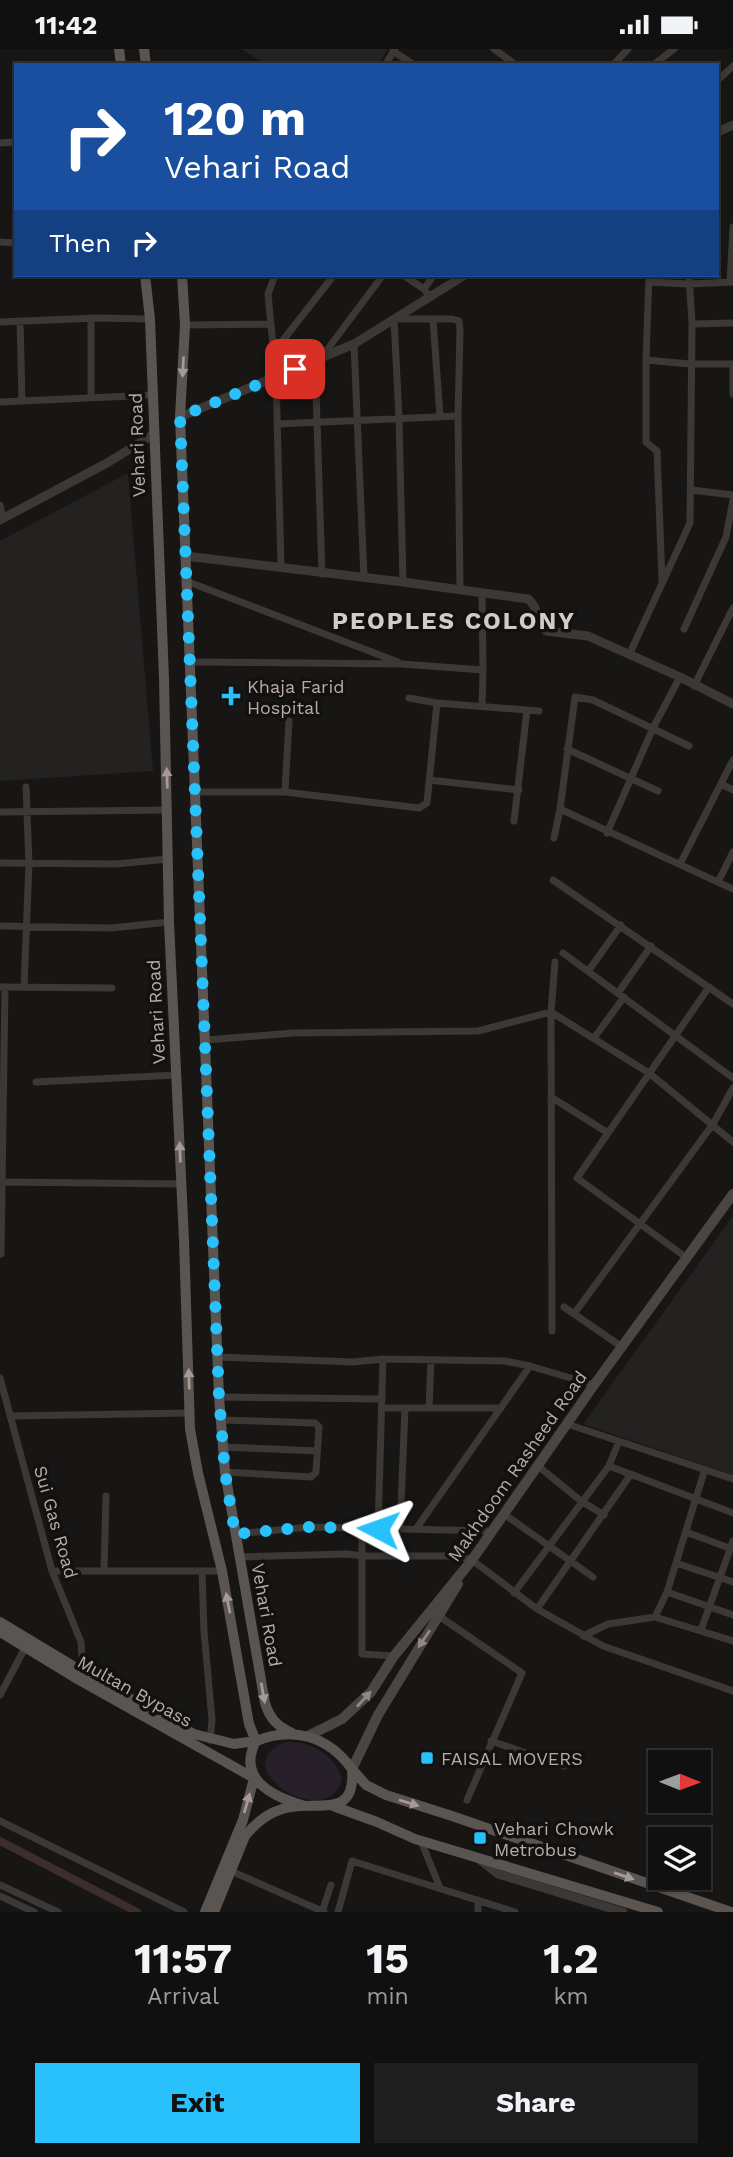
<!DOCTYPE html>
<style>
:root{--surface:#111010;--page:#1e1e1e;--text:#f1f3f6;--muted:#9c9d9f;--line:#303030;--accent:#28c1fb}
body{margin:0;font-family:"Work Sans",sans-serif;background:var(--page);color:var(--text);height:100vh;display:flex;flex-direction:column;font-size:26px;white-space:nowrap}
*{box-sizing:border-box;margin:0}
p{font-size:23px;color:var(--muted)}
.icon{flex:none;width:38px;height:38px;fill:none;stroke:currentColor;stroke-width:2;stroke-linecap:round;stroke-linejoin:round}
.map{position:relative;height:1863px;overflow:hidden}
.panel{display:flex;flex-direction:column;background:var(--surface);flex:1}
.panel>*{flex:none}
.hud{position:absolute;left:14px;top:14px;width:705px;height:214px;border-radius:0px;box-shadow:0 2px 5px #0004,0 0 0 2px var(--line);background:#1a4fa0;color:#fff;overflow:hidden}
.needle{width:46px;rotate:91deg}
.fabs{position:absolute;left:648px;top:1701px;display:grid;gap:14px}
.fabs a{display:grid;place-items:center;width:63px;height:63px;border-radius:0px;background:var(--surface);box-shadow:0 2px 5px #0004,0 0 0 2px var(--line);font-size:35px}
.pin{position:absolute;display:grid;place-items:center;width:60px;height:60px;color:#fff;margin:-30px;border-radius:14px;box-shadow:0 4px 10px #0006}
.me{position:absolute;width:77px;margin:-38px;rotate:274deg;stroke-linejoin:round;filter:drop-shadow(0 0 5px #0008)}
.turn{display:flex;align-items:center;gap:24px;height:147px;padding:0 35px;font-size:32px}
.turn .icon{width:91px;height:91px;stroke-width:2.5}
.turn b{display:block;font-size:49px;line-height:60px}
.then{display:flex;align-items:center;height:66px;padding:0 35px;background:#0003;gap:14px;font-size:26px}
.eta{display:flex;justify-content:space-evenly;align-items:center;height:119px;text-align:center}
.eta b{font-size:42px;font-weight:700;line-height:49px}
.cta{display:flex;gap:14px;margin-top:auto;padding:14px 35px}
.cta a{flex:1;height:80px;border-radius:0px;background:var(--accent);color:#111;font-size:28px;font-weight:700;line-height:80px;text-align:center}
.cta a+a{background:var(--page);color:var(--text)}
.status{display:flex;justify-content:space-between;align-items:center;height:49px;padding:0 35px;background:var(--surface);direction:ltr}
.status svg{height:19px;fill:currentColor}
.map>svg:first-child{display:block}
.built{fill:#242221}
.green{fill:#27202a}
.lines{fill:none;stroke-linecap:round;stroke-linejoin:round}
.canal{stroke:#3d2d2c;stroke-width:8}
.minor{stroke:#3c3835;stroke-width:7}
.tertiary{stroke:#3c3835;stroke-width:9}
.secondary{stroke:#4c4643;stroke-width:10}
.primary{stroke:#5b5551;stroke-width:10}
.oneway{fill:#a59a95}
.oneway2{fill:#928883}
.route{stroke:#28c1fb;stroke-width:12;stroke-dasharray:0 21.6}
.poi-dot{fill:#28c1fb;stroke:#121110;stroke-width:2.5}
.labels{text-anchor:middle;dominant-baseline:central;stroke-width:7;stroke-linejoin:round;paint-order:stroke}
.street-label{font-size:18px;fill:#b8aba6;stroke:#121110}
.poi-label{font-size:18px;fill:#b8aba6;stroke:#121110;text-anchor:start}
.district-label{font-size:24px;font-weight:bold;letter-spacing:2px;fill:#d3cbc7;stroke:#121110}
</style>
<div class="status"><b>11:42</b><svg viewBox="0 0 49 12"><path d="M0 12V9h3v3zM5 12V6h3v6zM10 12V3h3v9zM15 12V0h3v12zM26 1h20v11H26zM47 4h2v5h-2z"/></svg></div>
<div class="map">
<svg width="733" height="1863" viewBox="0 0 733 1863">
<rect width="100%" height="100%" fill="#171615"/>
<path class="built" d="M 242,0 L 388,0 L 378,16 L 266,16 Z
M 128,424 L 153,722 L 0,732 L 0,492 Z
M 733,1167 L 733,1426 L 583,1375 Z"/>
<path class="green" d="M 287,1693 C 311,1692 334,1706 342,1729 C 330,1787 219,1716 287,1693 Z"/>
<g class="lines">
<path class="canal" d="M 0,1792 L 137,1863"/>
<path class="minor" d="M 494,0 L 516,16
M 393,2 L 414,16
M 385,16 L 395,0
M 613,16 L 628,0
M 653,16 L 674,0
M 718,31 L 733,17
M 0,94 L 16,93
M 0,193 L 16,194
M 275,226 L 268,245 L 276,328 L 281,518
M 403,226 L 424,240
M 649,226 L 646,311 L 646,393 L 657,402 L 662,531
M 649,233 L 689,235 L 733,233
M 730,233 L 733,178
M 429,247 L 424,240 L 434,226
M 433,270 L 440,367
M 20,272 L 22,352
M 0,273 L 97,269 L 150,270
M 692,275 L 733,274
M 185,276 L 269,275
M 354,295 L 364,529
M 273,304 L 334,226
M 321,309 L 383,226
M 646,311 L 690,315 L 733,315
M 315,312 L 322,525
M 733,315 L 733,345
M 91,349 L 91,269
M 0,353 L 153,346
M 278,375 L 458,367
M 692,441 L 733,446
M 0,456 L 3,470
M 186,532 L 398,613
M 403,533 L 399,369 L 394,270 L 452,270 L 459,272 L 460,280 L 458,367 L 460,541
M 684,580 L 726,488 L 733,451
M 629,606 L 690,474 L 692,275 L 689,226
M 190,613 L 402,615 L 483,621 L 482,544
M 694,637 L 733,559
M 409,649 L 437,654 L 539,662
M 482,657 L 483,621
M 567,700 L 658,742
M 429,731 L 519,741
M 721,735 L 733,741
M 196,743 L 285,743 L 419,759 L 427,754 L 437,654
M 285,743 L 289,672
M 560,760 L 733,840
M 0,763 L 168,761
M 514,772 L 527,661
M 607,784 L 653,679 L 680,628
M 554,789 L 560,760 L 575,648 L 593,651 L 689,697
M 0,814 L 116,815 L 168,810
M 680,815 L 733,711
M 553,831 L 733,955
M 718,833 L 733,803
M 0,877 L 111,879 L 169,873
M 563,904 L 733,1029
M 589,921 L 621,876
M 0,938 L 112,939
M 24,938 L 29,814 L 26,738
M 618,944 L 651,897
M 594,989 L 624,948
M 206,991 L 293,984 L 478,982 L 551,963 L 649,1024 L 733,1093
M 36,1033 L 177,1026
M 551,1048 L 608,1084
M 2,1133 L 181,1135
M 1,1205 L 5,938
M 687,1209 L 577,1129 L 709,938
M 564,1258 L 622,1298
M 574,1265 L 713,1075 L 733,1039
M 552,1282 L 551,963 L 555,913
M 218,1308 L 353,1313 L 383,1310 L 505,1312 L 530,1317 L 594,1336
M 0,1329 L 52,1522 L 81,1593 L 83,1623
M 219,1348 L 382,1350
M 382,1359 L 501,1359
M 429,1359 L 431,1311
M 10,1367 L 190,1364
M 222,1371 L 315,1374 L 319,1378 L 316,1423 L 311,1428 L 225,1423
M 567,1375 L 733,1430
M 224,1398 L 317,1402
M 538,1417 L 581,1452 L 604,1466
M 609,1417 L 733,1464
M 504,1465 L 593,1528
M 362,1478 L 362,1605 L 394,1607
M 378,1480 L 383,1310
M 400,1480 L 405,1359
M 416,1480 L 530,1317
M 686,1483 L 732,1500
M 235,1485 L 310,1478 L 493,1482
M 239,1508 L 347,1505 L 363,1507 L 460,1507 L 472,1511 L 537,1560 L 603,1597 L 733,1642
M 676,1514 L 733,1533
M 52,1522 L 222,1522
M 104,1522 L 106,1447
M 202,1522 L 204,1582 L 212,1671 L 210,1691
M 667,1543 L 733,1566
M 514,1544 L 609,1417 L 619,1392
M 537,1560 L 631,1425
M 439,1567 L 522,1624 L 467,1751
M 655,1568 L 667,1543 L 705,1420
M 701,1581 L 733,1492
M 583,1587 L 608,1575 L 655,1568 L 733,1592
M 0,1646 L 26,1597
M 491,1692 L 564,1717
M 0,1772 L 184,1863
M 421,1792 L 440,1839
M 231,1822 L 324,1863
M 0,1836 L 58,1863
M 0,1847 L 34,1863
M 322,1863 L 331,1836
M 338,1863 L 352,1812 L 515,1863
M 478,1863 L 478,1851"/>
<path class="tertiary" d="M 718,83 L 733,76
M 180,368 L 354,295 L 465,226
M 0,471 L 107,414 L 154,385
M 185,507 L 403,533 L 528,550 C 539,558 536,573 546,582 L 588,587 L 680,628 L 733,655
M 479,1810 L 498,1825 L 623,1863"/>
<path class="secondary" d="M 308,1687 L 342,1670 L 371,1643 L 394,1607 L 472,1511 L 594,1336 L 733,1145
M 352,1720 L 378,1666 L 458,1535"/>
<path class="primary" d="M 119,0 L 121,16
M 144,0 L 146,16
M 182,226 L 185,276 L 180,368 L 219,1348 L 225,1423 L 265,1654 C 270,1670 277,1677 292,1684
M 0,1573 L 83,1623 L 194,1685 L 234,1695 L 256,1692 L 249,1675 L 222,1522 L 198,1424 L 190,1380 L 184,1191 L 169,873 L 164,630 L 150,270 L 145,226
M 0,1583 L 79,1631 L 254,1729 L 243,1771 L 205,1863
M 352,1720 L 366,1736 L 386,1746 L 452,1767 L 731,1863
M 333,1757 L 377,1773 L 415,1790 L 658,1863
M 214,1863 L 245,1787 C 257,1772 271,1761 291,1758 C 322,1753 356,1768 352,1720 C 328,1687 293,1677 256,1692 C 236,1730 273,1748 305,1757"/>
</g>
<defs><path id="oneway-solid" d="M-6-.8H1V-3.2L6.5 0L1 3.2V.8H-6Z" transform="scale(1.75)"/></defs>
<g class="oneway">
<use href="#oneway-solid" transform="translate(183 318) rotate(93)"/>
<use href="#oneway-solid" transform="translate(167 729) rotate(-92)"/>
<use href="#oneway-solid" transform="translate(180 1103) rotate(-92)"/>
<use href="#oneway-solid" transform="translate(189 1330) rotate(-92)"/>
<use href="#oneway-solid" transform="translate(228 1554) rotate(-101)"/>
<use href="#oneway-solid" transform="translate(263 1644) rotate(80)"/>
<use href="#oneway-solid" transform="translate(247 1754) rotate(-74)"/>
<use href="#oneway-solid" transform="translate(409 1754) rotate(17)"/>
<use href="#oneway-solid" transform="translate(624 1827) rotate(19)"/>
</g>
<g class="oneway2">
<use href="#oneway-solid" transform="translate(424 1590) rotate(124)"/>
<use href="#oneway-solid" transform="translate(364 1650) rotate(-48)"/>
</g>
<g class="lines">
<path class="route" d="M 295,320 L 180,368 L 219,1348 L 225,1423 L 235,1485 L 310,1478 L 378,1480"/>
</g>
<g class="poi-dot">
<path d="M227.5 636.5h7v7h7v7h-7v7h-7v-7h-7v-7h7z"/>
<rect x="420" y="1702" width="14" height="14" rx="3.5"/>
<rect x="473" y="1782" width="14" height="14" rx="3.5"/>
</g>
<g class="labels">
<g class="street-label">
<text transform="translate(137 396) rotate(-92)">Vehari Road</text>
<text transform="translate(156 963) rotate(-93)">Vehari Road</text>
<text transform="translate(517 1417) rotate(-55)">Makhdoom Rasheed Road</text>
<text transform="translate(56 1473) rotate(74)">Sui Gas Road</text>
<text transform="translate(267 1566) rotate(80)">Vehari Road</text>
<text transform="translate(135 1642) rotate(29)">Multan Bypass</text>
</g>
<g class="poi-label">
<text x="247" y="637">Khaja Farid<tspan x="247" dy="21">Hospital</tspan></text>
<text x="441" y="1709">FAISAL MOVERS</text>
<text x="494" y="1779">Vehari Chowk<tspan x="494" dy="21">Metrobus</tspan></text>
</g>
<g class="district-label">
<text x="454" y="572">PEOPLES COLONY</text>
</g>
</g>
</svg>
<div class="fabs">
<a><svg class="needle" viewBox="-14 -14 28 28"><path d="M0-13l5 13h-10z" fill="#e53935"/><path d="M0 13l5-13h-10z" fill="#9c9d9f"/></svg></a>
<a><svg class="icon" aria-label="layers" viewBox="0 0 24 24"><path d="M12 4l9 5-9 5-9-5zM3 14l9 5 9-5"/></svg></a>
</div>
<div class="pin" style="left:295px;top:320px;background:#d93025"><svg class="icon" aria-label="arrive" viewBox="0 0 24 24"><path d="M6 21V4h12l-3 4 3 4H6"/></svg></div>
<svg class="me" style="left:378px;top:1480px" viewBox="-20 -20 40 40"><path d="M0-17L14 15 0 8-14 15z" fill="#28c1fb" stroke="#fff" stroke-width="4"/></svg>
<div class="hud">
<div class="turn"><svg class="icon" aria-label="right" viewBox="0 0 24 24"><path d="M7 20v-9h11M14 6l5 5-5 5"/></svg><div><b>120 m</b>Vehari Road</div></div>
<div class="then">Then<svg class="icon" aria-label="right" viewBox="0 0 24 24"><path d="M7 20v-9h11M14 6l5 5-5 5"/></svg></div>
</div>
</div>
<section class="panel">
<div class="eta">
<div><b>11:57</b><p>Arrival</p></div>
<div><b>15</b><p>min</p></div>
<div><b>1.2</b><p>km</p></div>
</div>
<div class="cta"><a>Exit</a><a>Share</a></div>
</section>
